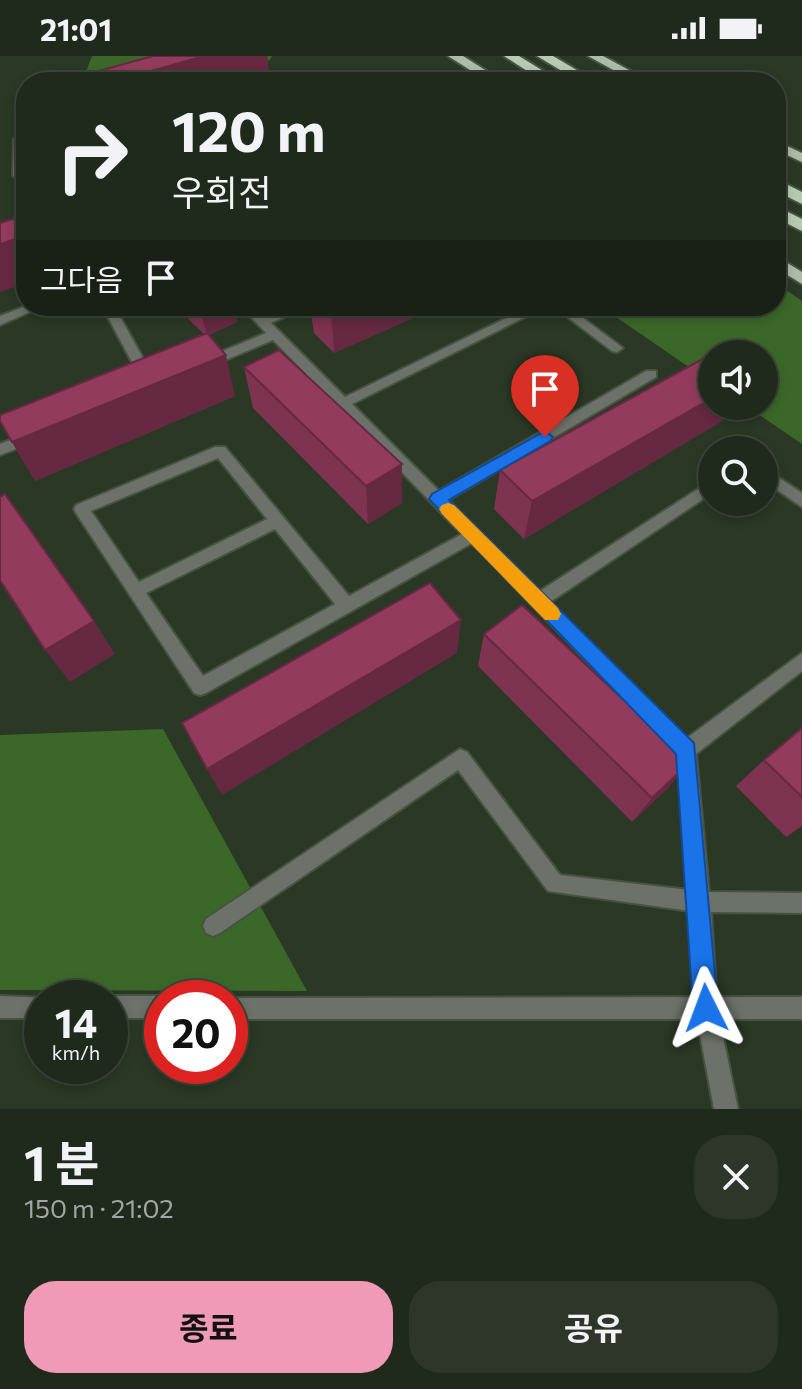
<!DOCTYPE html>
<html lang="ko">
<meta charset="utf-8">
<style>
:root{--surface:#202a1c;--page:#2d3629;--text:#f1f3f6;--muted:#a2a7a3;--line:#3d463b;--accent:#f09ab7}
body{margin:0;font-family:Commissioner,"Noto Sans KR",sans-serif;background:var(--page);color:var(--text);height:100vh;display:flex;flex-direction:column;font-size:30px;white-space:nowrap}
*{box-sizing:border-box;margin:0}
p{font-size:26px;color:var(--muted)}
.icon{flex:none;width:44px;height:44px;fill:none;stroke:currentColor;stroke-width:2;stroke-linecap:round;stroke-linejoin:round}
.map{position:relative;height:1053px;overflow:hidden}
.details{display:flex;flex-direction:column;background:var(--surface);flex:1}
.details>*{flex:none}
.banner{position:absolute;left:16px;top:16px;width:770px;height:244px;border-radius:32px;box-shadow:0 4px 12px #0003,0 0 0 2px var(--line);background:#202a1c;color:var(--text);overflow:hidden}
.controls{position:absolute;left:698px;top:284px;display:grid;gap:16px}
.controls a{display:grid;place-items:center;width:80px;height:80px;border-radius:50%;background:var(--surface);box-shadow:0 4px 12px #0003,0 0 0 2px var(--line);font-size:40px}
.speed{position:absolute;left:24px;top:924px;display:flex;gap:16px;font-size:40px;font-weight:700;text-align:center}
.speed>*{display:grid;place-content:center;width:104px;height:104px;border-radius:50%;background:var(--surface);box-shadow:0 4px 12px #0003,0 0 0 2px var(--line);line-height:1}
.speed small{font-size:20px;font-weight:400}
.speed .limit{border:12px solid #d22;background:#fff;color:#111}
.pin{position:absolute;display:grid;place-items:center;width:68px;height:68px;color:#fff;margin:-82px -34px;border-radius:50% 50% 50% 0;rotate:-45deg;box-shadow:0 0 8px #0007}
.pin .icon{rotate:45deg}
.me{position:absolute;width:88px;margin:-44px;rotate:357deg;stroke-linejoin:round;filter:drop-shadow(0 0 6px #0008)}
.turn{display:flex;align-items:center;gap:28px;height:168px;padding:0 24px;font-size:36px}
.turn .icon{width:104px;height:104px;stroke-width:2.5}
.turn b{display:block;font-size:56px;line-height:68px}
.then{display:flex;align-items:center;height:76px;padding:0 24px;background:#0003;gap:16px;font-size:30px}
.round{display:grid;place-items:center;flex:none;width:84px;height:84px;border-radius:32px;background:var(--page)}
.overview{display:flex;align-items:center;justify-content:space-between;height:136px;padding:0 24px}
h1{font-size:48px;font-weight:700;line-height:60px}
.button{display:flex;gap:16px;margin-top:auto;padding:16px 24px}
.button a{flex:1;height:92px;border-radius:32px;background:var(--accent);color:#111;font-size:32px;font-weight:700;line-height:92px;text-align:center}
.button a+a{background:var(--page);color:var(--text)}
.status{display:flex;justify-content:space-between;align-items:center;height:56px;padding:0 40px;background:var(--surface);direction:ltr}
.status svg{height:22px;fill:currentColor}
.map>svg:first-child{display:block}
.green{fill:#3b6828}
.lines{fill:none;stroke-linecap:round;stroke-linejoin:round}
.service-casing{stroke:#465341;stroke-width:4}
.tertiary-casing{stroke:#465341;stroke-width:4}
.trunk-casing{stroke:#465341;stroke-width:4}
.motorway-casing{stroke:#465341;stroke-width:4}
.service{fill:#6c7269;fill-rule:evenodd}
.tertiary{fill:#6c7269;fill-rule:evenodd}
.trunk{fill:#adbca8;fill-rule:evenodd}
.motorway{fill:#b8c9b2;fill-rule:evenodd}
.wall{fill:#7e3350}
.shaded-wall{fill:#662941}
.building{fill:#923b5d;stroke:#662941;stroke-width:2}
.route{fill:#1a73e8;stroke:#114b97;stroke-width:2}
.slow{fill:#f59e0b}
</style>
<div class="status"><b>21:01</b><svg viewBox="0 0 49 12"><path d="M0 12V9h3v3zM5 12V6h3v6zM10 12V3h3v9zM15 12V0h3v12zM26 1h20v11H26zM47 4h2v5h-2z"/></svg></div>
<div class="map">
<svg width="802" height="1053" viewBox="0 0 802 1053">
<rect width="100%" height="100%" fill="#2a3825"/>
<path class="green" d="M 92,0 L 272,0 L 270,4 L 192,26 L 82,26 Z
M 776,227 L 802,245 L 802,388 L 746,350 L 764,350 L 764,298 L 712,298 L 712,327 L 600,250 L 776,250 Z
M 163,673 L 307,935 L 0,934 L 0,679 Z"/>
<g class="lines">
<defs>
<path id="service" d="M 19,80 L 24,83 L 23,119 L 26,122 L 26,132 L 13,119 L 14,83 Z
M 26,250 L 43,250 L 0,269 L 0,260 Z
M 102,250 L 114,250 L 154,322 L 152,325 L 142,325 Z
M 241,250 L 254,250 L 265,261 L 292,250 L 309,250 L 271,267 L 345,341 L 531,250 L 547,250 L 352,348 L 439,435 L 646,315 L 656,315 L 656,321 L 448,444 L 540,535 L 712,424 L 712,437 L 550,546 L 687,682 L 802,597 L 802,615 L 696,698 L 709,836 L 802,837 L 802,857 L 711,856 L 717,952 L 738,1053 L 714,1053 L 695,952 L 690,855 L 548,835 L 458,714 L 220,877 L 213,880 L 206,877 L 203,870 L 206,863 L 460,693 L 467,696 L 560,819 L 689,834 L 677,698 L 472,487 L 206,637 L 200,639 L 194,637 L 76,457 L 74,453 L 76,449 L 215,391 L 225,391 L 349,540 L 462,478 L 273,284 L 211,310 L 201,310 L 201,304 L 266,277 ZM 218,402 L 267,463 L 139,526 L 91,455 ZM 275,473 L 335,548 L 203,620 L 146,537 Z
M 553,250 L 567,250 L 623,292 L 617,296 L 612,295 Z
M 34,375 L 41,380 L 39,384 L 0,399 L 0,388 Z
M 764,412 L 802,437 L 802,451 L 764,425 Z"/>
<path id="tertiary" d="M 0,940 L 47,942 L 42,942 L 42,962 L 0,962 Z
M 110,940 L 162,940 L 167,942 L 162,942 L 162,962 L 110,962 L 110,942 L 105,942 Z
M 802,941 L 802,963 L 230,963 L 230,942 L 228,942 Z"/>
<path id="trunk" d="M 448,0 L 463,0 L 504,26 L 489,26 Z
M 588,0 L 603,0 L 651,26 L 635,26 Z
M 776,85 L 802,97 L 802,106 L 776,94 Z
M 776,200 L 802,216 L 802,228 L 776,212 Z"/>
<path id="motorway" d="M 504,0 L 519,0 L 561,26 L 544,26 Z
M 537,0 L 553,0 L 597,26 L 580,26 Z
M 776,123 L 802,136 L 802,148 L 776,135 Z
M 776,150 L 802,163 L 802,175 L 776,162 Z"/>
</defs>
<use href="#service" class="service-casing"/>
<use href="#tertiary" class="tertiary-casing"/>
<use href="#trunk" class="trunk-casing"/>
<use href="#motorway" class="motorway-casing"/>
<use href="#service" class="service"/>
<use href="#tertiary" class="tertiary"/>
<use href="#trunk" class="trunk"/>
<use href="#motorway" class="motorway"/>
</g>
<path class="wall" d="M 175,250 L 234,250 L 237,266 L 209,279 L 235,340 L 35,425 L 12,386 L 204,278 Z
M 310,250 L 440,250 L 334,297 L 314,277 Z
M 244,311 L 402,447 L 368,468 L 253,352 Z
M 712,350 L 730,350 L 722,365 L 524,483 L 494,453 L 500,414 Z
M 484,578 L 668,732 L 632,766 L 478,610 Z
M 802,672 L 802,770 L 786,781 L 736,730 L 764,704 Z"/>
<path class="shaded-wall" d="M 204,0 L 267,0 L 270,20 L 251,26 L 112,26 Z
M 26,180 L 26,227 L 0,236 L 0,188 Z
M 199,250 L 234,250 L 237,266 L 207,280 Z
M 345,250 L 440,250 L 334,297 L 331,256 Z
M 226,299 L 235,340 L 35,425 L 12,386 Z
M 712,342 L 712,350 L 730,350 L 722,365 L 524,483 L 532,445 Z
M 402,408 L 402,447 L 368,468 L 366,430 Z
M 461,564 L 457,597 L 222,739 L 207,713 Z
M 94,565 L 115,598 L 70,626 L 45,594 Z
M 690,706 L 668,732 L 632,766 L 652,742 Z"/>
<path class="building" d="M 153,0 L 204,0 L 112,26 L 97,26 L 88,18 Z
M 26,159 L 26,180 L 0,188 L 0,167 Z
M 324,250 L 345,250 L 331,256 Z
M 207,277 L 226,299 L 12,386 L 0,365 L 0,359 Z
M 279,294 L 402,408 L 366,430 L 244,311 Z
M 708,300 L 712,303 L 712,342 L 532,445 L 500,414 Z
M 5,438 L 94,565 L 45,594 L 0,524 L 0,441 Z
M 430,527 L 461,564 L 207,713 L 182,667 Z
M 522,549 L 690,706 L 652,742 L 484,578 Z
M 802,672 L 802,741 L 764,704 Z"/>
<path class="route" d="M 545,375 L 553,381 L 550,385 L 449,444 L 694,687 L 718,952 L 715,961 L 706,965 L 697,961 L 693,952 L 676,698 L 429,443 L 432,438 Z"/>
<path class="slow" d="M 448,447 L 454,449 L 558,552 L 561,558 L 558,564 L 545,564 L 442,458 L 439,453 L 442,449 Z"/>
</svg>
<div class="controls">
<a><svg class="icon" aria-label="sound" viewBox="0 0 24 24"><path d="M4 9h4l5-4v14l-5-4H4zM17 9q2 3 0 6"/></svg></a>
<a><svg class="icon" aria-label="search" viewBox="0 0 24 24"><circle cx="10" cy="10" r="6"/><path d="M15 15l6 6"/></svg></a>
</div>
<div class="speed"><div>14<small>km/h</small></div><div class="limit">20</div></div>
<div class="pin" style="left:545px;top:381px;background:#d93025"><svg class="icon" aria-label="arrive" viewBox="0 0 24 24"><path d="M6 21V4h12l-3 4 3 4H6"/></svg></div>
<svg class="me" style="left:706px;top:952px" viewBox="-20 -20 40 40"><path d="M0-17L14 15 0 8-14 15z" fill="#1a73e8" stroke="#fff" stroke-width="4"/></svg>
<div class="banner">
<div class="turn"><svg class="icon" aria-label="right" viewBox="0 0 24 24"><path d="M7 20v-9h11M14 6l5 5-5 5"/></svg><div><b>120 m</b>우회전</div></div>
<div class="then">그다음<svg class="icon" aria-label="arrive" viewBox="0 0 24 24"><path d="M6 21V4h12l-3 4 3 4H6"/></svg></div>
</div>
</div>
<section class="details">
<div class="overview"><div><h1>1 분</h1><p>150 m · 21:02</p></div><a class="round"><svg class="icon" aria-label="close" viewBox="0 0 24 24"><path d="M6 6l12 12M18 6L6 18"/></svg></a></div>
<div class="button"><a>종료</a><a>공유</a></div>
</section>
